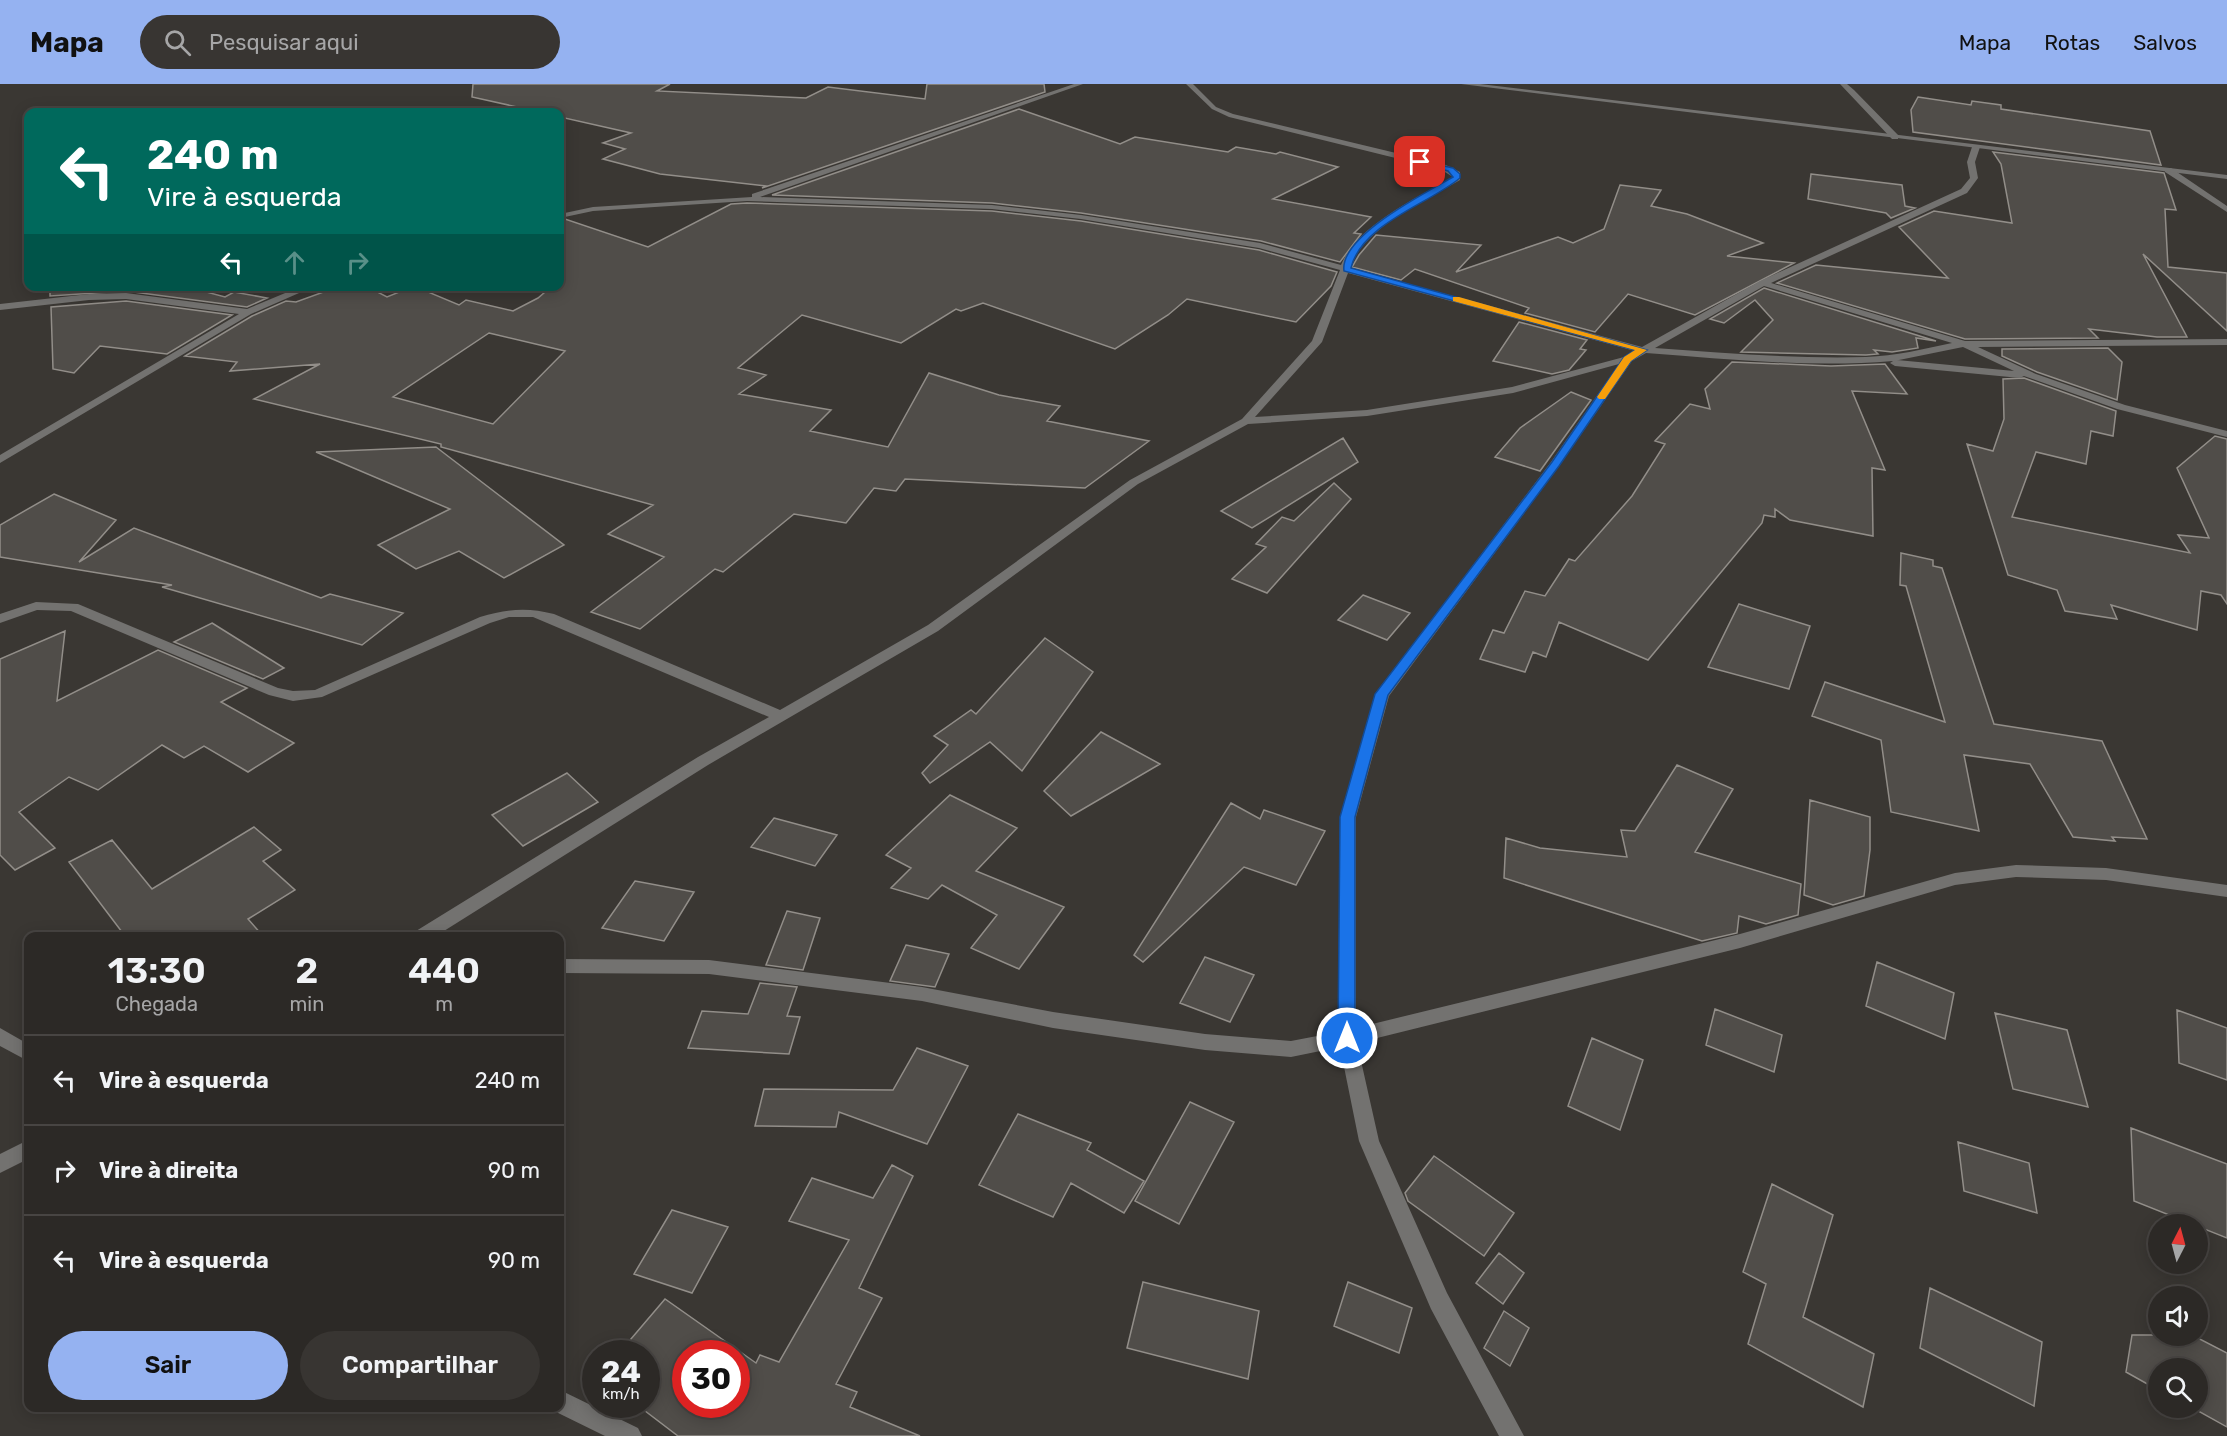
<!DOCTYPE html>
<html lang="pt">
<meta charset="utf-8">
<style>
:root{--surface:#2c2926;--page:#383532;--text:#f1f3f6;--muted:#a6a6a7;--line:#484543;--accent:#95b2f1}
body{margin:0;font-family:Rubik,sans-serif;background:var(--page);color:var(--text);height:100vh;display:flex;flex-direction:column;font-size:22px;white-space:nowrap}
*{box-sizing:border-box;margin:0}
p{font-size:20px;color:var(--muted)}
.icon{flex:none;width:33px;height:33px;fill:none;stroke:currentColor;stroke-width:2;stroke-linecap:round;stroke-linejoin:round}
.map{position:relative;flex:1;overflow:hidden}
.sheet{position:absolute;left:24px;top:848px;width:540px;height:480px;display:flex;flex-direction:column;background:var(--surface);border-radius:12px;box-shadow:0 3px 15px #0003,0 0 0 2px var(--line)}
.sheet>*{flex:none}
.hud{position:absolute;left:24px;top:24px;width:540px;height:183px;border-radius:12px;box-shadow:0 3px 15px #0003,0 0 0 2px var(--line);background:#00695c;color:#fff;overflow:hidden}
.needle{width:39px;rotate:6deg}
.tools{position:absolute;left:2148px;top:1130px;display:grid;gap:12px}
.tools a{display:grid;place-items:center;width:60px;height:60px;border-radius:50%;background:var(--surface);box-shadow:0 3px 15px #0003,0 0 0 2px var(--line);font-size:30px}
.speed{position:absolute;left:582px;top:1256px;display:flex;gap:12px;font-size:30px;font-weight:700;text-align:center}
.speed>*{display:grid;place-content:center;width:78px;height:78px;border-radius:50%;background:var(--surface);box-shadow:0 3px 15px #0003,0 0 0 2px var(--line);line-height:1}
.speed small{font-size:15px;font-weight:400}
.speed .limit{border:9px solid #d22;background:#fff;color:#111}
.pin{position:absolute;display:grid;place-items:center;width:51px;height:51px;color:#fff;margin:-26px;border-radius:12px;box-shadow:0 3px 9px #0006}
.me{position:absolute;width:66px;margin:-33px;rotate:0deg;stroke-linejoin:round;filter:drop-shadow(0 0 4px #0008)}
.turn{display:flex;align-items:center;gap:21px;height:126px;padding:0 24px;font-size:27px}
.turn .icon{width:78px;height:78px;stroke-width:2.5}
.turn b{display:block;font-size:42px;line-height:51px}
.lanes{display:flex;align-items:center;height:57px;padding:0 24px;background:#0003;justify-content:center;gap:30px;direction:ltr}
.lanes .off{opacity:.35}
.eta{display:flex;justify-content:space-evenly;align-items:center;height:102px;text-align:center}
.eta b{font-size:36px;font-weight:600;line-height:42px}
.button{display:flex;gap:12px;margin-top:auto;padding:12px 24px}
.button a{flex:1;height:69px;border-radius:36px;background:var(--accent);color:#111;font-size:24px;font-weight:600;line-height:69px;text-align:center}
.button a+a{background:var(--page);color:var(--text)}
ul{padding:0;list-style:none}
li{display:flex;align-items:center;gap:18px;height:90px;padding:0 24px;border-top:2px solid var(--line)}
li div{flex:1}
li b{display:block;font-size:22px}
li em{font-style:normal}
header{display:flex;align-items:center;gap:36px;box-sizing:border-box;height:84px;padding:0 30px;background:var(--accent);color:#111}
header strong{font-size:28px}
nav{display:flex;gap:33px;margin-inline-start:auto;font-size:21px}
.search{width:420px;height:54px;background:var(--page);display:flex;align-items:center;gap:15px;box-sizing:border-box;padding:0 21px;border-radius:33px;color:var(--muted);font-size:22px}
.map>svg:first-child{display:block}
.building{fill:#504d49;stroke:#928e89;stroke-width:1.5;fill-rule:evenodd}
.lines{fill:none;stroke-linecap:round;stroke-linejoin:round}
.minor{fill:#737270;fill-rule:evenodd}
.tertiary{fill:#737270;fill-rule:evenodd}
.route{fill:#1a73e8;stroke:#114b97;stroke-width:1.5}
.slow{fill:#f59e0b}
</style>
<header>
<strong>Mapa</strong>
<div class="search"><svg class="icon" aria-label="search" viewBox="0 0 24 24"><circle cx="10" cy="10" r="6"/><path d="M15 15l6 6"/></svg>Pesquisar aqui</div>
<nav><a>Mapa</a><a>Rotas</a><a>Salvos</a></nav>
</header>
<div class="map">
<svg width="2227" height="1352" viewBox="0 0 2227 1352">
<rect width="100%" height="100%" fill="#3a3733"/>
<path class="building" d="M 473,0 L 670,0 L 657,7 L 806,14 L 828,3 L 925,15 L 927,0 L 1044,0 L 1045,8 L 762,104 L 766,102 L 660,90 L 603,75 L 625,65 L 603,59 L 631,49 L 560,33 L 560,28 L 540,28 L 472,13 Z
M 1918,13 L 1971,21 L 1972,17 L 2001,21 L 2001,25 L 2150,47 L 2161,81 L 1913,48 L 1911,26 Z
M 1019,25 L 1120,60 L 1135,53 L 1228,68 L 1236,63 L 1276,70 L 1280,68 L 1338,83 L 1273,115 L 1371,133 L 1354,149 L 1361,150 L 1340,178 L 1261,157 L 1081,129 L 992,119 L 772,111 Z
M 1993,68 L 2164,89 L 2176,126 L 2165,125 L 2168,183 L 2227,189 L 2227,247 L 2143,170 L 2187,253 L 2157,253 L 2089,245 L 2098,254 L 1965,255 L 1777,199 L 1816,181 L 1948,194 L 1899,143 L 1934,127 L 2012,139 L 2001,80 Z
M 1811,90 L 1902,101 L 1905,122 L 1915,124 L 1891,134 L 1886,129 L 1808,115 Z
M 1620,101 L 1661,106 L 1651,122 L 1687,130 L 1763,159 L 1727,172 L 1794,179 L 1695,231 L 1628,210 L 1595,248 L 1525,229 L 1529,224 L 1415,185 L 1401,196 L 1352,183 L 1359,171 L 1376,151 L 1481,161 L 1456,188 L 1558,153 L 1573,159 L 1604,145 Z
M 747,119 L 992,127 L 1081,137 L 1259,166 L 1337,188 L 1331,202 L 1296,238 L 1187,215 L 1168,231 L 1115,265 L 983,219 L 961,227 L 956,225 L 901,259 L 802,231 L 738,284 L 766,291 L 739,310 L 831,326 L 810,347 L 888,363 L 929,289 L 999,311 L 1060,322 L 1047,337 L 1149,357 L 1085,404 L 905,395 L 896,407 L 874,404 L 846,439 L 794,430 L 723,488 L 715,485 L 640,545 L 591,528 L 664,473 L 608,450 L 653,421 L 441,363 L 441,360 L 254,315 L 320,280 L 230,287 L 237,278 L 185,272 L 252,232 L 286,217 L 296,218 L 340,202 L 366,202 L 387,213 L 414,202 L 459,221 L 466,216 L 513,227 L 538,214 L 552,202 L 560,202 L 560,136 L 565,135 L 648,163 L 731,120 ZM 489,249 L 565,267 L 493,340 L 393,313 Z
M 50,202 L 184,202 L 225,213 L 234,208 L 267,214 L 247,223 L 126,207 L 50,212 Z
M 1764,204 L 1936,257 L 1916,254 L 1918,264 L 1892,268 L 1874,266 L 1878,270 L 1866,271 L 1741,268 L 1773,236 L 1755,216 L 1724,239 L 1710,235 Z
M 126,217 L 232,231 L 167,270 L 100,262 L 74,289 L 53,285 L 51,223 Z
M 1519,238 L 1587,256 L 1580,265 L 1586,266 L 1569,286 L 1552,290 L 1493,277 Z
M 2108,264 L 2122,278 L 2117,316 L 2037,288 L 2002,272 L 2002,265 Z
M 1732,278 L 1831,282 L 1885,280 L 1907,310 L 1852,307 L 1885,386 L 1872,384 L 1873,452 L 1790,436 L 1775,425 L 1775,433 L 1764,431 L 1762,439 L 1648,576 L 1559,538 L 1546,573 L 1533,568 L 1525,588 L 1480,575 L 1493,546 L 1504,549 L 1525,507 L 1545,512 L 1569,475 L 1575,477 L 1632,412 L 1665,360 L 1655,357 L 1690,320 L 1710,325 L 1705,305 Z
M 2024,294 L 2116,327 L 2113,352 L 2091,347 L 2086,380 L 2036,368 L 2012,433 L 2190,469 L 2178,451 L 2209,454 L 2177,384 L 2215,352 L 2227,355 L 2227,520 L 2221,511 L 2201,507 L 2197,546 L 2111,521 L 2117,535 L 2065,527 L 2057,506 L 2008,491 L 1967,360 L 1993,367 L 2004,335 L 2003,295 Z
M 1571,308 L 1591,316 L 1540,387 L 1495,373 L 1520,344 Z
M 1343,354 L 1358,378 L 1252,444 L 1221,427 Z
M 436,363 L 564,461 L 504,494 L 459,467 L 416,485 L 378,461 L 450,425 L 316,368 Z
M 1334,399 L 1351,415 L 1267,509 L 1232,495 L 1266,463 L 1256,460 L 1282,433 L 1294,437 Z
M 54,410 L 116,436 L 79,478 L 134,444 L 321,514 L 330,510 L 403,529 L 362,561 L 162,503 L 172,501 L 0,473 L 0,441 Z
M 1901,469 L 1933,476 L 1933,482 L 1942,484 L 1994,640 L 2102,657 L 2147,755 L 2112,753 L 2115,757 L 2073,753 L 2030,680 L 1964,671 L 1979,747 L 1891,728 L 1881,656 L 1812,632 L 1825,598 L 1945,638 L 1906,502 L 1900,501 Z
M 1363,511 L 1410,529 L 1387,556 L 1338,536 Z
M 1739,520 L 1810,542 L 1789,605 L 1708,583 Z
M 212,539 L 284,584 L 263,595 L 174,558 Z
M 65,547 L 57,617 L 158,566 L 247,604 L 221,618 L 294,659 L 248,688 L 204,662 L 184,674 L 162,661 L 98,706 L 69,693 L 19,728 L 55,764 L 15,786 L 0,771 L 0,575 Z
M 1045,554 L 1093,588 L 1022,687 L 990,658 L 930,699 L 922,689 L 948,661 L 934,652 L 971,626 L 976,630 Z
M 1101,648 L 1160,680 L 1071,732 L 1044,707 Z
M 1677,681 L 1733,705 L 1695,768 L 1801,800 L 1798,831 L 1766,840 L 1739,832 L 1737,849 L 1702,857 L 1504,794 L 1506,754 L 1540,764 L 1627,773 L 1621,746 L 1635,747 Z
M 567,689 L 598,718 L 523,762 L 492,731 Z
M 950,711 L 1017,744 L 976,787 L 1064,823 L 1019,885 L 971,864 L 997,831 L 942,801 L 928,815 L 891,804 L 911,784 L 886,771 Z
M 1810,716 L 1870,733 L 1870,766 L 1864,812 L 1833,821 L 1804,811 Z
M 1231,719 L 1260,735 L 1264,726 L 1325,747 L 1296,801 L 1244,783 L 1143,878 L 1134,871 Z
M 774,734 L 837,751 L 815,782 L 751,763 Z
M 254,743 L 281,766 L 263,777 L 295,806 L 248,835 L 263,852 L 125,852 L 69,778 L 112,756 L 152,805 Z
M 635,797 L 694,808 L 664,857 L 602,844 Z
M 787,827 L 820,834 L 803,886 L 766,881 Z
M 906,861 L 949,870 L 935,903 L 890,897 Z
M 1205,873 L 1254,891 L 1230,938 L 1180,919 Z
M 1877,878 L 1954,909 L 1945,955 L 1866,922 Z
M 760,899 L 797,903 L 787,932 L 800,933 L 789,970 L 688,964 L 702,927 L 748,930 Z
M 1715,925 L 1782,951 L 1774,988 L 1706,961 Z
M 2177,926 L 2227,944 L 2227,996 L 2179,979 Z
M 1995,929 L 2067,946 L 2088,1023 L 2013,1005 Z
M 1592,954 L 1643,976 L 1620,1046 L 1568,1022 Z
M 917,964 L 968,982 L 927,1060 L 839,1028 L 836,1043 L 755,1042 L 764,1005 L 893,1006 Z
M 1190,1018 L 1234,1038 L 1179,1140 L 1135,1117 Z
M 1018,1030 L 1091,1059 L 1087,1066 L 1144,1097 L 1124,1129 L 1071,1099 L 1053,1133 L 979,1101 Z
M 2131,1044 L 2227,1080 L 2227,1154 L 2134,1117 Z
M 1958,1058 L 2029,1079 L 2037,1129 L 1964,1107 Z
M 1434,1072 L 1514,1129 L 1484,1172 L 1408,1117 L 1405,1109 Z
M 892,1081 L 913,1092 L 859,1204 L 882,1214 L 836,1300 L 857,1308 L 850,1323 L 920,1352 L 678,1352 L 636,1320 L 646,1320 L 646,1269 L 619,1269 L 665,1215 L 756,1279 L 760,1271 L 779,1278 L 849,1156 L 789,1137 L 812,1094 L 873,1114 ZM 686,1269 L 736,1269 L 736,1320 L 686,1320 Z
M 1772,1100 L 1833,1131 L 1803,1233 L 1874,1270 L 1863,1323 L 1748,1260 L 1766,1200 L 1743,1188 Z
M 672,1126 L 728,1143 L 692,1209 L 634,1190 Z
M 1499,1169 L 1524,1189 L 1503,1220 L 1476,1199 Z
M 1143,1198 L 1259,1227 L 1248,1295 L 1127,1264 Z
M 1348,1198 L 1412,1224 L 1399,1269 L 1334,1242 Z
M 1930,1204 L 2042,1258 L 2034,1322 L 1920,1264 Z
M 1504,1227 L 1529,1244 L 1510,1282 L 1484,1264 Z
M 2132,1251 L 2192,1251 L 2227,1269 L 2227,1343 L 2191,1323 L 2198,1323 L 2198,1284 L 2158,1284 L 2158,1306 L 2126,1288 Z"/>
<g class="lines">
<path class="minor" d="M 1074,0 L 1083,0 L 760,113 L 992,121 L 1081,131 L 1260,159 L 1341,181 C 1357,141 1418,114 1453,93 L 1440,85 L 1229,33 L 1212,25 L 1186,0 L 1193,0 L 1216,23 L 1233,30 L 1446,81 L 1460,88 L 1460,96 C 1425,116 1364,144 1349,184 L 1642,263 L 1760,197 L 1961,105 L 1970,94 L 1967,78 L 1972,63 L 1976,61 L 1980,63 L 1975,78 L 1978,94 L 1967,109 L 1771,199 L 1965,257 L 2227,255 L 2227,261 L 1978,263 L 2036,290 L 2125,321 L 2227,347 L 2227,353 L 2117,325 L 2024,292 L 2020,294 L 1895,282 L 1890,279 L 1893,277 C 1811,284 1727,275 1646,269 L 1632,277 L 1559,382 L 1389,612 L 1356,733 L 1356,944 L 1740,850 L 1955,789 L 2016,781 L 2106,784 L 2227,801 L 2227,813 L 2106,796 L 2016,793 L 1955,801 L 1740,864 L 1357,959 L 1379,1057 L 1447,1209 L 1524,1352 L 1499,1352 L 1431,1225 L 1359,1057 L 1340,963 L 1291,973 L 1205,966 L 1053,944 L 922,917 L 709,890 L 560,889 L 560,875 L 709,876 L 922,903 L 1053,928 L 1205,950 L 1291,957 L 1338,948 L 1340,733 L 1375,611 L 1551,378 L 1619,280 L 1513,309 L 1367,332 L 1248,340 L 1138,400 L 938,547 L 708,681 L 436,852 L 413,852 L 416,847 L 698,673 L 769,633 L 533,533 L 509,533 L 490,539 L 322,613 L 293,617 L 269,611 L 71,527 L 37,526 L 0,539 L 0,530 L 36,518 L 78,520 L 278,604 L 293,607 L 315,606 L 480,533 C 507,525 527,523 554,530 L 780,626 L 928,541 L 1130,396 L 1242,335 L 1312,257 L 1340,186 L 1259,164 L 1081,135 L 992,125 L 747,117 L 593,127 L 560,134 L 560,130 L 593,123 L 752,113 L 752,110 ZM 1348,189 L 1635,267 L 1624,273 L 1512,303 L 1367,326 L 1255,333 L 1322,258 ZM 1764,202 L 1952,259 C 1924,265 1895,272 1866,273 C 1795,275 1725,269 1655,264 ZM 1963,263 L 2014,287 L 1897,276 L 1899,276 Z
M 1840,0 L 1847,0 L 1854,6 L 1898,51 L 1898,55 L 1892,55 Z
M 289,22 L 294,23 L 288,28 L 281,28 Z
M 2165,84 L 2171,84 L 2227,122 L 2227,128 L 2165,88 Z
M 302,202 L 315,202 L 251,230 L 0,379 L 0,371 L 239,230 L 126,215 L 89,216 L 0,226 L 0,220 L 89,210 L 126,209 L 247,225 Z
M 0,944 L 28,960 L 28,977 L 0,962 Z
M 28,1056 L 28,1075 L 0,1089 L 0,1070 Z
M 560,1306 L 638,1344 L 642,1352 L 605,1352 L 552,1326 L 551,1323 L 560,1323 Z"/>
<path class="tertiary" d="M 1461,0 L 1480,0 L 2227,91 L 2227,95 Z"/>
</g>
<path class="route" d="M 1418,76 L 1453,84 L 1460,90 L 1460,94 C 1429,120 1361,140 1351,184 L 1647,266 L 1631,277 L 1559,382 L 1388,611 L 1355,733 L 1355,954 L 1352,960 L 1347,962 L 1341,960 L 1338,954 L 1340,733 L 1375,610 L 1552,378 L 1624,273 L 1635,266 L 1344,187 C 1339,152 1427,108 1453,93 L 1448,87 L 1418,79 Z"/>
<path class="slow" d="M 1453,213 L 1459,213 L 1647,266 L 1631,277 L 1605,315 L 1599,315 L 1597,313 L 1624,273 L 1635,266 L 1453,217 Z"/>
</svg>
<div class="tools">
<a><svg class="needle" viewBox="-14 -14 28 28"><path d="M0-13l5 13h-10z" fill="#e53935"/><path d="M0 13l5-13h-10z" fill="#a6a6a7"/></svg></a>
<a><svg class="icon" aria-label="sound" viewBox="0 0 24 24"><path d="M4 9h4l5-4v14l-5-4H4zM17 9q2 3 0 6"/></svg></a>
<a><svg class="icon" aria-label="search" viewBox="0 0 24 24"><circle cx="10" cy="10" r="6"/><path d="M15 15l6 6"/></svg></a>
</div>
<div class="speed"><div>24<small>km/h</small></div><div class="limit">30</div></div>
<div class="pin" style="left:1420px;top:78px;background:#d93025"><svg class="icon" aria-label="arrive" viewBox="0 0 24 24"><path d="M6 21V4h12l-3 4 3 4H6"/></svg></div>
<svg class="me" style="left:1347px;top:954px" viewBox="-20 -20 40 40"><circle r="17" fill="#1a73e8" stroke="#fff" stroke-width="3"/><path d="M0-11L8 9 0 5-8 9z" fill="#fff"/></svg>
<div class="hud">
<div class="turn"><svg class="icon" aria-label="left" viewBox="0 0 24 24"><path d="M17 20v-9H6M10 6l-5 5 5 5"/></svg><div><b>240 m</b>Vire à esquerda</div></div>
<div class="lanes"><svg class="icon" aria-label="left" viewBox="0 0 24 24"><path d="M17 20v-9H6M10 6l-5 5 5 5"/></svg><svg class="icon off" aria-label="ahead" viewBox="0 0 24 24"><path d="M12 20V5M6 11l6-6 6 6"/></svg><svg class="icon off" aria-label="right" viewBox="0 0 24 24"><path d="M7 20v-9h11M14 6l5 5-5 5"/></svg></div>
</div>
<section class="sheet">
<div class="eta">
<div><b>13:30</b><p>Chegada</p></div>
<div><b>2</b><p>min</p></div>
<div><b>440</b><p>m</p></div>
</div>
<ul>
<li><svg class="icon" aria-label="left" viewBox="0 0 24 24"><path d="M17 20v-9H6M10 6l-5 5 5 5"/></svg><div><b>Vire à esquerda</b></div><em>240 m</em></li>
<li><svg class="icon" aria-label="right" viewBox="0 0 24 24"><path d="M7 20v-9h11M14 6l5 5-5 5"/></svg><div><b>Vire à direita</b></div><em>90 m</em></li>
<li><svg class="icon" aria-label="left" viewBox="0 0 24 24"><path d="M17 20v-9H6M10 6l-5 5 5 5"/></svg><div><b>Vire à esquerda</b></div><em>90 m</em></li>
</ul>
<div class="button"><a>Sair</a><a>Compartilhar</a></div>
</section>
</div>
